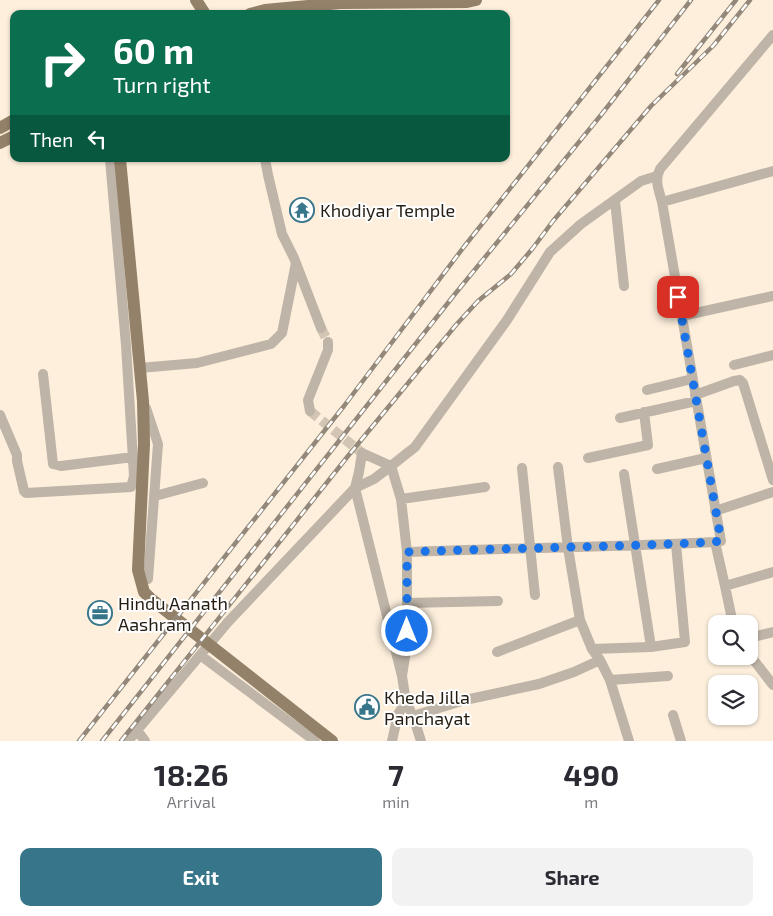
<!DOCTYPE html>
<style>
:root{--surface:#fff;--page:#f2f2f3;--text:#2b2b33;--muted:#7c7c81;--accent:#37758b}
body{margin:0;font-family:"Exo 2",sans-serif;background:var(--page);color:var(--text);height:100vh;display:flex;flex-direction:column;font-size:19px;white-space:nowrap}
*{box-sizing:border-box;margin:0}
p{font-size:16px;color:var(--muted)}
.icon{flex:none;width:28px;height:28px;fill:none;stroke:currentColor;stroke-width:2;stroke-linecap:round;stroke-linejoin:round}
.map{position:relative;height:741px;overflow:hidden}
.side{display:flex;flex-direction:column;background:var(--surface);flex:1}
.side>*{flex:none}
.banner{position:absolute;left:10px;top:10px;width:500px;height:152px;border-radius:10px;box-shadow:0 1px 4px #0004;background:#0b6e4f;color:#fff;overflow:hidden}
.fabs{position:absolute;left:708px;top:615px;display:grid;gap:10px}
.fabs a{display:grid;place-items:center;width:50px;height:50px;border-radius:10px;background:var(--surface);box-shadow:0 1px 4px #0004;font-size:25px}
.pin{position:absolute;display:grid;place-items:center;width:42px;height:42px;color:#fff;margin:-21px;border-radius:10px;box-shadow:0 2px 8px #0006}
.me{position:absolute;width:55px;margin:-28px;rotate:0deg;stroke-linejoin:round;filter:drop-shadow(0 0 4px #0008)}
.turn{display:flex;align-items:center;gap:18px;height:105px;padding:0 20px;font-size:22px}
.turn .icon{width:65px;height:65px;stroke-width:2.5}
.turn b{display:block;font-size:35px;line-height:42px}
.then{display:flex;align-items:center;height:48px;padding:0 20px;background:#0003;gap:10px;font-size:19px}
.eta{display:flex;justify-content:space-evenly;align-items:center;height:85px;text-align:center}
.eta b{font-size:30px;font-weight:700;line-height:35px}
.primary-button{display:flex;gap:10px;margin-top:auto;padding:10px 20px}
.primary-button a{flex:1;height:58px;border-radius:10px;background:var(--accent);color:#fff;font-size:20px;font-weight:700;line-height:58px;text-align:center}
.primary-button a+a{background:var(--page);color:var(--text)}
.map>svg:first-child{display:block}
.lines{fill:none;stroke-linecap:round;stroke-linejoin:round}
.minor-tunnel{stroke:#d2c5b3;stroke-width:10;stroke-dasharray:10 5;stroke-linecap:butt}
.minor{stroke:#beb4a7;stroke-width:10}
.major{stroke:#938169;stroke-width:12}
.rail-casing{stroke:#938879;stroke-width:4.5}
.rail{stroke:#fefefe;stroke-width:2.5;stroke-dasharray:8;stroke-linecap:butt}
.route{stroke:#1a73e8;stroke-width:9;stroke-dasharray:0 16.2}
.labels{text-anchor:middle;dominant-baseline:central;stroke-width:4;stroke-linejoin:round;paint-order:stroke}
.poi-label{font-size:18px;fill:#251d11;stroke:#fefefe;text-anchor:start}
</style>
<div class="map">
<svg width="773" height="741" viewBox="0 0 773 741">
<rect width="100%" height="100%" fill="#fdefdc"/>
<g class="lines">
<path class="minor-tunnel" d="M 321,328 L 328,342
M 310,411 L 362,453"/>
<path class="minor" d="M 265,159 L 268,175 L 282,234 L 294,258 L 321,328
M 615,201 L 624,286
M 662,202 L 773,171
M 682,316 L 773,296
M 734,365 L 773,355
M 140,368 L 197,363 L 271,344 L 282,333 L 296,263
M 43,374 L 53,464 L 61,466 L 133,457
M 647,390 L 692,379
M 695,395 L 734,381 L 740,380 L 743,383 L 773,480
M 146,408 L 158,444 L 148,579
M 310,411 L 308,400 L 328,350 L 328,342
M 0,415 L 17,455 L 17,461 L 24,491 L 26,493 L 131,487 L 134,476 L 126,345 L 110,159
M 620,418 L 696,401
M 588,458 L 648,445 L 644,412
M 558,467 L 568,548 L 580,620 L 592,649 L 600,660
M 522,468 L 535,595
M 657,469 L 706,458
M 624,474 L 651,647
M 355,488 L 359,472 L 362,453 L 391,466 L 415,447 L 507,320 L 550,252 L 581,224 L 641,181 L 657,176
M 355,488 L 402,676 L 406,702 L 413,716 L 421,741
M 155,496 L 203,483
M 401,499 L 485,487
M 715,511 L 773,492
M 715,542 L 725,586 L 773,572
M 725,586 L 733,624
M 407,603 L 498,601
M 749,638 L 773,632
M 592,649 L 651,647 L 685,642 L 676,544
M 497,652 L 580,620
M 749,654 L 773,685
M 200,655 L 315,741
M 402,676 L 407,644 L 407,552 C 510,548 613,547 715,542 L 721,541 L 662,202 C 659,190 654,181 660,169 L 773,35
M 610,680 L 668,676
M 673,715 L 681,741
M 413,716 L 465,700 L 539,684 L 574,672 L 600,660 L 610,680 L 629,741
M 137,730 L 145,741
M 128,741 L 228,622 L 355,488 L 374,479 L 391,466 L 401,499 L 407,552
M 392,741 L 398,714 L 406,702"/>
<path class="major" d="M 196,0 L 205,14
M 250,14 L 265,10 L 340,3 L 467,2 L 476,0
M 0,128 L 14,120
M 0,143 L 14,136
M 120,159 L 143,401 L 144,444 L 138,570 L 144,592 L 151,599 L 332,741"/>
<defs>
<path id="rail" d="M 677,74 L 736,0
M 79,741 L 344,406 L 463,248 L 659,0
M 102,741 L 455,294 L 601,115 L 691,0
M 121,741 L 348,456 L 456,325 L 478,301 L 511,274 L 533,248 L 553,221 L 651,106 L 713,46 L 750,0"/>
</defs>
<use href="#rail" class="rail-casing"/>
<use href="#rail" class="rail"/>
</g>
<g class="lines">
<path class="route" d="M 407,631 L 407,552 C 510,548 613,547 715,542 L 721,540 L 678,297"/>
</g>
<defs>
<symbol id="temple-ring" viewBox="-11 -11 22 22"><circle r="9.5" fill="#fefefe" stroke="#37758b" stroke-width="1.5"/><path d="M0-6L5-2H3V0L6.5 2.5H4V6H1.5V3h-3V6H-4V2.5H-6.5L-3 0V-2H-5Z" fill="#37758b"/></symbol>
<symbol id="office-ring" viewBox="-11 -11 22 22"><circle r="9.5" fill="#fefefe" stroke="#37758b" stroke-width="1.5"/><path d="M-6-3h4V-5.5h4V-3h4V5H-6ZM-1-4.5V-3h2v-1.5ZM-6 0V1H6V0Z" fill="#37758b"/></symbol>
<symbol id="civic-ring" viewBox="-11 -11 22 22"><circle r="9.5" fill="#fefefe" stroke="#37758b" stroke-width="1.5"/><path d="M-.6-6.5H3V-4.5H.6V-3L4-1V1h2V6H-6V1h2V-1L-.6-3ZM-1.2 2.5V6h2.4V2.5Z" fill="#37758b"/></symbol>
</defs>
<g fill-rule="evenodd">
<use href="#temple-ring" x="288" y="196" width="28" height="28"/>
<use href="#office-ring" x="86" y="599" width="28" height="28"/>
<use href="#civic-ring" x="353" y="693" width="28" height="28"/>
</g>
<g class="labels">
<g class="poi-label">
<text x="320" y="210">Khodiyar Temple</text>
<text x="118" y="603">Hindu Aanath<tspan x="118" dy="21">Aashram</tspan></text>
<text x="384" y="697">Kheda Jilla<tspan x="384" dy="21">Panchayat</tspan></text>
</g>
</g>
</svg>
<div class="fabs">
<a><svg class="icon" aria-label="search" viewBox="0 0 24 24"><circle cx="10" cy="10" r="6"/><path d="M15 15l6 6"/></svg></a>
<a><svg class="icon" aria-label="layers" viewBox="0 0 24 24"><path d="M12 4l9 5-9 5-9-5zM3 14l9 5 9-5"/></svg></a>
</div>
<div class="pin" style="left:678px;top:297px;background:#d93025"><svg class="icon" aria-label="arrive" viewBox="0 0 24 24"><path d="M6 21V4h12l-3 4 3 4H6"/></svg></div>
<svg class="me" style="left:407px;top:631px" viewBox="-20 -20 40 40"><circle r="17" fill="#1a73e8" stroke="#fff" stroke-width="3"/><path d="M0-11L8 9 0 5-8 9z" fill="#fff"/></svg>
<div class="banner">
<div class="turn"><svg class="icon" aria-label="right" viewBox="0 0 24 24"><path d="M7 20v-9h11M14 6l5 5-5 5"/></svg><div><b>60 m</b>Turn right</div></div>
<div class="then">Then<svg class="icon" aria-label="left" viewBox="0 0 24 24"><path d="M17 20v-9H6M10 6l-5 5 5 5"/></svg></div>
</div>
</div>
<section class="side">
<div class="eta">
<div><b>18:26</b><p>Arrival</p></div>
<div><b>7</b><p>min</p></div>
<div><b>490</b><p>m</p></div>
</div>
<div class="primary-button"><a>Exit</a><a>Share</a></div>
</section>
